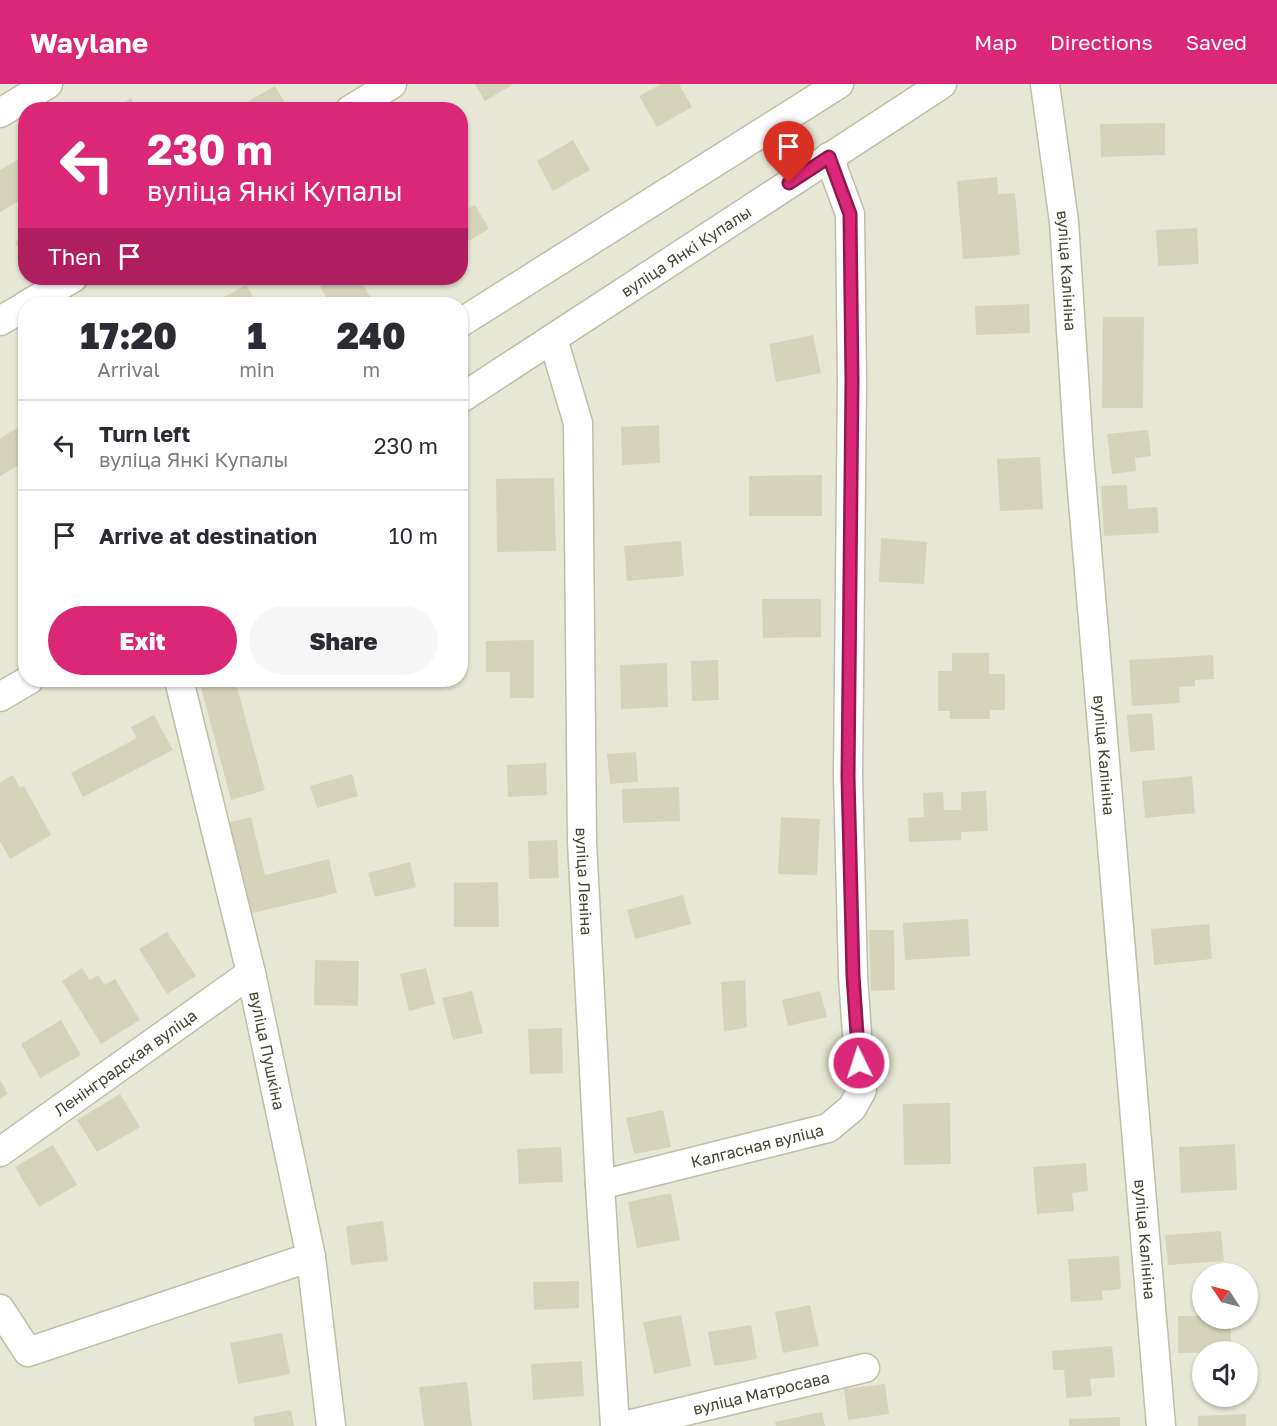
<!DOCTYPE html>
<meta charset="utf-8">
<style>
:root{--surface:#fff;--page:#f7f7f7;--text:#2b2b33;--muted:#7c7c81;--line:#e1e1e2;--accent:#db2777}
body{margin:0;font-family:"Golos Text",sans-serif;background:var(--page);color:var(--text);height:100vh;display:flex;flex-direction:column;font-size:22px;white-space:nowrap}
*{box-sizing:border-box;margin:0}
p{font-size:20px;color:var(--muted)}
.icon{flex:none;width:33px;height:33px;fill:none;stroke:currentColor;stroke-width:2;stroke-linecap:round;stroke-linejoin:round}
.map{position:relative;flex:1;overflow:hidden}
.details{position:absolute;left:18px;top:213px;width:450px;height:390px;display:flex;flex-direction:column;background:var(--surface);border-radius:24px;box-shadow:0 2px 4px #0004}
.details>*{flex:none}
.banner{position:absolute;left:18px;top:18px;width:450px;height:183px;border-radius:24px;box-shadow:0 2px 4px #0004;background:#db2777;color:#fff;overflow:hidden}
.needle{width:39px;rotate:305deg}
.controls{position:absolute;left:1192px;top:1179px;display:grid;gap:12px}
.controls a{display:grid;place-items:center;width:66px;height:66px;border-radius:50%;background:var(--surface);box-shadow:0 2px 4px #0004;font-size:30px}
.pin{position:absolute;display:grid;place-items:center;width:51px;height:51px;color:#fff;margin:-62px -26px;border-radius:50% 50% 50% 0;rotate:-45deg;box-shadow:0 0 6px #0007}
.pin .icon{rotate:45deg}
.me{position:absolute;width:66px;margin:-33px;rotate:356deg;stroke-linejoin:round;filter:drop-shadow(0 0 4px #0008)}
.turn{display:flex;align-items:center;gap:21px;height:126px;padding:0 30px;font-size:27px}
.turn .icon{width:78px;height:78px;stroke-width:2.5}
.turn b{display:block;font-size:42px;line-height:51px}
.then{display:flex;align-items:center;height:57px;padding:0 30px;background:#0003;gap:12px;font-size:22px}
.eta{display:flex;justify-content:space-evenly;align-items:center;height:102px;text-align:center}
.eta b{font-size:36px;font-weight:800;line-height:42px}
.button{display:flex;gap:12px;margin-top:auto;padding:12px 30px}
.button a{flex:1;height:69px;border-radius:36px;background:var(--accent);color:#fff;font-size:24px;font-weight:800;line-height:69px;text-align:center}
.button a+a{background:var(--page);color:var(--text)}
ul{padding:0;list-style:none}
li{display:flex;align-items:center;gap:18px;height:90px;padding:0 30px;border-top:2px solid var(--line)}
li div{flex:1}
li b{display:block;font-size:22px}
li em{font-style:normal}
header{display:flex;align-items:center;gap:36px;box-sizing:border-box;height:84px;padding:0 30px;background:var(--accent);color:#fff}
header strong{font-size:28px}
nav{display:flex;gap:33px;margin-inline-start:auto;font-size:21px}
.map>svg:first-child{display:block}
.residential{fill:#e6e7d4;fill-rule:evenodd}
.building{fill:#d5d4bb}
.lines{fill:none;stroke-linecap:round;stroke-linejoin:round}
.minor-casing{stroke:#bebfa8;stroke-width:31}
.minor{stroke:#fff;stroke-width:28}
.route-casing{stroke:#8e194d;stroke-width:15}
.route{stroke:#db2777;stroke-width:10}
.labels{text-anchor:middle;dominant-baseline:central;stroke-width:6;stroke-linejoin:round;paint-order:stroke}
.street-label{font-size:16px;fill:#464535;stroke:#fff}
</style>
<header>
<strong>Waylane</strong>
<nav><a>Map</a><a>Directions</a><a>Saved</a></nav>
</header>
<div class="map">
<svg width="1277" height="1342" viewBox="0 0 1277 1342">
<rect width="100%" height="100%" fill="#f2f3e6"/>
<path class="residential" d="M 0,0 L 1277,0 L 1277,1342 L 0,1342 ZM 26,26 L 460,26 L 460,194 L 26,194 ZM 26,220 L 460,220 L 460,596 L 26,596 ZM 1203,1190 L 1248,1190 L 1248,1234 L 1203,1234 ZM 1203,1268 L 1248,1268 L 1248,1312 L 1203,1312 Z"/>
<path class="building" d="M 475,0 L 514,0 L 485,17 Z
M 661,0 L 679,0 L 692,23 L 657,43 L 639,12 Z
M 275,2 L 289,25 L 251,26 L 247,18 Z
M 131,14 L 138,26 L 112,26 Z
M 1165,39 L 1165,71 L 1101,73 L 1100,40 Z
M 573,56 L 590,86 L 553,107 L 537,77 Z
M 26,71 L 26,113 L 0,128 L 0,86 Z
M 997,93 L 998,110 L 1015,109 L 1020,171 L 963,175 L 957,97 Z
M 475,121 L 489,145 L 460,162 L 460,129 Z
M 1197,144 L 1199,180 L 1158,182 L 1156,146 Z
M 26,152 L 26,177 L 15,158 Z
M 335,194 L 359,194 L 371,214 L 360,220 L 330,220 L 320,202 Z
M 246,201 L 257,220 L 211,220 Z
M 1029,220 L 1030,249 L 976,251 L 975,222 Z
M 1103,233 L 1144,233 L 1143,324 L 1102,324 Z
M 813,251 L 821,289 L 776,298 L 769,260 Z
M 26,339 L 26,377 L 0,392 L 0,354 Z
M 659,341 L 660,379 L 622,381 L 621,343 Z
M 1148,346 L 1151,372 L 1135,374 L 1136,387 L 1112,390 L 1107,350 Z
M 1040,373 L 1043,425 L 1000,427 L 997,375 Z
M 822,391 L 822,432 L 749,432 L 749,392 Z
M 554,394 L 556,467 L 497,468 L 496,395 Z
M 1127,401 L 1128,425 L 1157,423 L 1159,449 L 1104,452 L 1101,402 Z
M 881,454 L 927,458 L 924,500 L 879,498 Z
M 681,457 L 684,492 L 627,497 L 624,462 Z
M 762,515 L 821,515 L 821,553 L 763,554 Z
M 534,556 L 534,614 L 510,614 L 510,588 L 486,588 L 486,557 Z
M 952,569 L 989,569 L 989,590 L 1005,590 L 1005,626 L 990,626 L 990,635 L 950,635 L 950,627 L 938,627 L 938,587 L 952,587 Z
M 1213,571 L 1214,595 L 1195,596 L 1195,602 L 1179,603 L 1180,619 L 1132,622 L 1129,576 Z
M 718,576 L 719,616 L 692,617 L 691,577 Z
M 667,579 L 668,623 L 621,625 L 620,581 Z
M 199,596 L 235,596 L 265,706 L 231,716 Z
M 1152,629 L 1155,666 L 1130,668 L 1127,631 Z
M 154,631 L 173,666 L 83,713 L 71,689 L 137,654 L 131,643 Z
M 636,668 L 638,698 L 610,700 L 607,670 Z
M 546,679 L 547,711 L 508,713 L 507,681 Z
M 352,690 L 358,712 L 317,724 L 310,702 Z
M 13,691 L 20,704 L 24,702 L 51,751 L 10,775 L 0,757 L 0,698 Z
M 1192,692 L 1195,729 L 1145,734 L 1142,697 Z
M 679,703 L 680,737 L 623,739 L 622,705 Z
M 986,707 L 988,747 L 961,748 L 961,756 L 909,758 L 908,734 L 924,733 L 923,709 L 943,708 L 944,726 L 961,726 L 961,708 Z
M 251,733 L 265,791 L 329,775 L 337,809 L 244,831 L 222,740 Z
M 781,733 L 820,735 L 817,791 L 778,790 Z
M 557,756 L 559,794 L 529,795 L 528,757 Z
M 410,778 L 416,803 L 375,813 L 368,789 Z
M 498,798 L 499,843 L 454,843 L 454,799 Z
M 683,811 L 691,840 L 635,855 L 627,826 Z
M 968,835 L 970,872 L 905,876 L 903,839 Z
M 1209,840 L 1212,875 L 1154,881 L 1151,845 Z
M 869,846 L 894,846 L 895,906 L 871,907 Z
M 167,848 L 196,892 L 167,910 L 139,865 Z
M 315,876 L 359,877 L 358,922 L 314,921 Z
M 82,884 L 90,896 L 98,891 L 105,901 L 115,895 L 140,936 L 101,960 L 62,897 Z
M 426,884 L 435,920 L 409,927 L 400,890 Z
M 745,896 L 747,943 L 724,948 L 721,898 Z
M 472,907 L 483,949 L 453,956 L 442,914 Z
M 820,907 L 827,933 L 788,942 L 782,916 Z
M 61,936 L 81,971 L 40,994 L 21,960 Z
M 562,944 L 563,989 L 530,990 L 528,945 Z
M 0,996 L 8,1010 L 0,1015 Z
M 120,1010 L 140,1043 L 97,1068 L 77,1036 Z
M 950,1019 L 951,1080 L 904,1081 L 903,1020 Z
M 663,1026 L 671,1063 L 634,1070 L 626,1034 Z
M 1235,1060 L 1237,1106 L 1181,1109 L 1179,1063 Z
M 53,1061 L 77,1101 L 39,1123 L 15,1083 Z
M 561,1063 L 563,1098 L 519,1100 L 517,1065 Z
M 1086,1079 L 1088,1107 L 1072,1109 L 1074,1127 L 1037,1130 L 1033,1083 Z
M 671,1109 L 680,1156 L 637,1164 L 628,1118 Z
M 383,1137 L 388,1177 L 351,1181 L 346,1142 Z
M 1221,1147 L 1224,1177 L 1168,1181 L 1165,1151 Z
M 1119,1172 L 1121,1205 L 1102,1207 L 1103,1216 L 1071,1218 L 1068,1175 Z
M 579,1197 L 579,1224 L 534,1226 L 533,1198 Z
M 810,1221 L 819,1262 L 783,1269 L 775,1228 Z
M 681,1231 L 691,1282 L 654,1290 L 643,1238 Z
M 1178,1232 L 1203,1232 L 1203,1234 L 1231,1234 L 1231,1268 L 1178,1269 Z
M 751,1241 L 757,1275 L 714,1282 L 708,1248 Z
M 282,1249 L 290,1290 L 238,1300 L 230,1259 Z
M 1112,1262 L 1115,1293 L 1090,1295 L 1092,1312 L 1066,1314 L 1064,1286 L 1053,1286 L 1052,1267 Z
M 582,1277 L 584,1312 L 533,1316 L 531,1280 Z
M 467,1298 L 472,1342 L 424,1342 L 419,1303 Z
M 885,1300 L 889,1330 L 848,1336 L 844,1305 Z
M 291,1326 L 294,1342 L 255,1342 L 253,1333 Z
M 822,1328 L 825,1342 L 776,1342 L 775,1338 Z
M 1246,1330 L 1246,1342 L 1198,1342 L 1198,1332 Z
M 1120,1333 L 1120,1342 L 1069,1342 L 1069,1335 Z"/>
<g class="lines">
<defs>
<g id="minor">
<path id="s1" d="M 1045,0 L 1064,138 L 1079,370 L 1161,1342"/>
<path d="M 350,26 L 392,0"/>
<path d="M 0,29 L 48,0"/>
<path d="M 28,220 L 73,194"/>
<path d="M 0,237 L 26,222"/>
<path d="M 460,239 L 839,0"/>
<path id="s2" d="M 553,255 L 578,339 L 582,757 L 600,1101 L 615,1342"/>
<path id="s3" d="M 460,315 L 942,0"/>
<path id="s4" d="M 179,596 L 251,889 L 311,1173 L 331,1342"/>
<path d="M 0,613 L 29,596"/>
<path id="s5" d="M 0,1068 L 251,889"/>
<path id="s6" d="M 600,1101 L 828,1044 L 852,1024 L 862,1006 L 859,979 L 853,892 L 848,693 L 852,297 L 850,130 L 829,73"/>
<path d="M 0,1225 L 28,1268 L 311,1173"/>
<path id="s7" d="M 623,1342 L 865,1284"/>
</g>
</defs>
<use href="#minor" class="minor-casing"/>
<use href="#minor" class="minor"/>
</g>
<g class="lines">
<defs>
<path id="route" d="M 789,99 L 829,73 L 850,130 L 852,297 L 848,693 L 853,892 L 859,979"/>
</defs>
<use href="#route" class="route-casing"/>
<use href="#route" class="route"/>
</g>
<g class="labels">
<g class="street-label">
<text stroke="none"><textPath href="#s3" startOffset="270">вуліца Янкі Купалы</textPath></text>
<text stroke="none"><textPath href="#s1" startOffset="188">вуліца Калініна</textPath></text>
<text stroke="none"><textPath href="#s1" startOffset="674">вуліца Калініна</textPath></text>
<text stroke="none"><textPath href="#s2" startOffset="546">вуліца Леніна</textPath></text>
<text stroke="none"><textPath href="#s4" startOffset="381">вуліца Пушкіна</textPath></text>
<text stroke="none"><textPath href="#s5" startOffset="154">Ленінградская вуліца</textPath></text>
<text stroke="none"><textPath href="#s6" startOffset="162">Калгасная вуліца</textPath></text>
<text stroke="none"><textPath href="#s1" startOffset="1160">вуліца Калініна</textPath></text>
<text stroke="none"><textPath href="#s7" startOffset="142">вуліца Матросава</textPath></text>
</g>
</g>
</svg>
<div class="controls">
<a><svg class="needle" viewBox="-14 -14 28 28"><path d="M0-13l5 13h-10z" fill="#e53935"/><path d="M0 13l5-13h-10z" fill="#7c7c81"/></svg></a>
<a><svg class="icon" aria-label="sound" viewBox="0 0 24 24"><path d="M4 9h4l5-4v14l-5-4H4zM17 9q2 3 0 6"/></svg></a>
</div>
<div class="pin" style="left:789px;top:99px;background:#d93025"><svg class="icon" aria-label="arrive" viewBox="0 0 24 24"><path d="M6 21V4h12l-3 4 3 4H6"/></svg></div>
<svg class="me" style="left:859px;top:979px" viewBox="-20 -20 40 40"><circle r="17" fill="#db2777" stroke="#fff" stroke-width="3"/><path d="M0-11L8 9 0 5-8 9z" fill="#fff"/></svg>
<div class="banner">
<div class="turn"><svg class="icon" aria-label="left" viewBox="0 0 24 24"><path d="M17 20v-9H6M10 6l-5 5 5 5"/></svg><div><b>230 m</b>вуліца Янкі Купалы</div></div>
<div class="then">Then<svg class="icon" aria-label="arrive" viewBox="0 0 24 24"><path d="M6 21V4h12l-3 4 3 4H6"/></svg></div>
</div>
<section class="details">
<div class="eta">
<div><b>17:20</b><p>Arrival</p></div>
<div><b>1</b><p>min</p></div>
<div><b>240</b><p>m</p></div>
</div>
<ul>
<li><svg class="icon" aria-label="left" viewBox="0 0 24 24"><path d="M17 20v-9H6M10 6l-5 5 5 5"/></svg><div><b>Turn left</b><p>вуліца Янкі Купалы</p></div><em>230 m</em></li>
<li><svg class="icon" aria-label="arrive" viewBox="0 0 24 24"><path d="M6 21V4h12l-3 4 3 4H6"/></svg><div><b>Arrive at destination</b></div><em>10 m</em></li>
</ul>
<div class="button"><a>Exit</a><a>Share</a></div>
</section>
</div>
